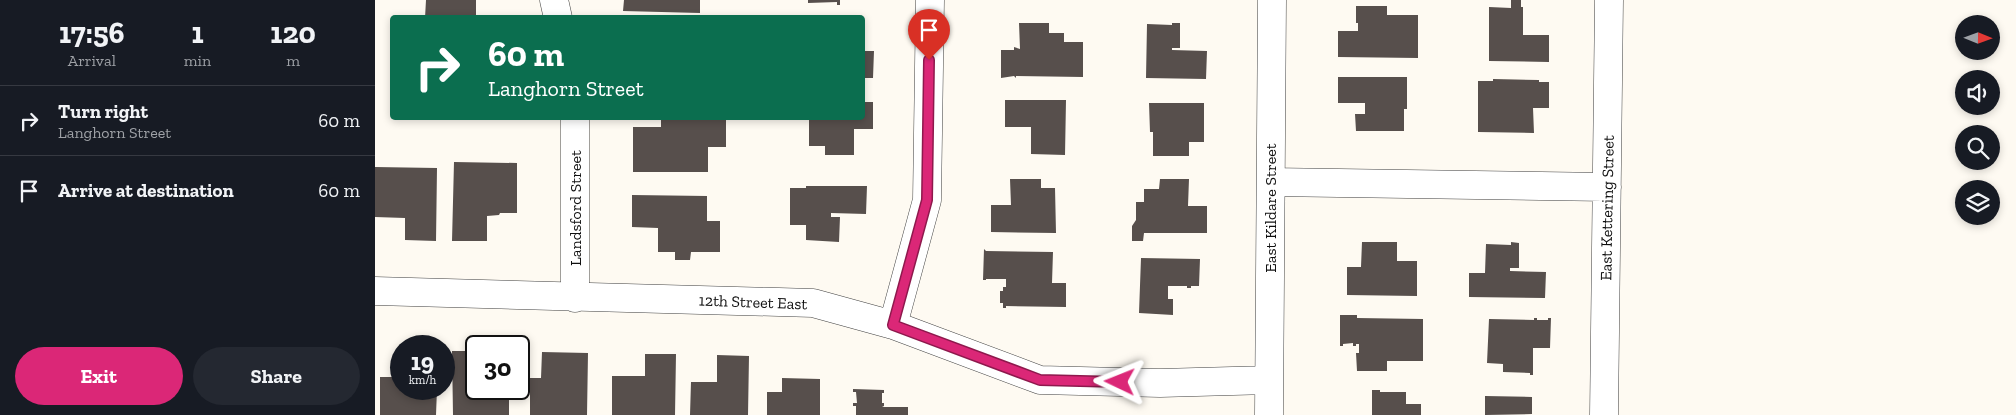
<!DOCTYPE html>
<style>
:root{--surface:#171b24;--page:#242831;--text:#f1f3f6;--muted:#9ea1a6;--line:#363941;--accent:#db2777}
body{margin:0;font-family:"Zilla Slab",serif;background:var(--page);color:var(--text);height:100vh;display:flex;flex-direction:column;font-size:19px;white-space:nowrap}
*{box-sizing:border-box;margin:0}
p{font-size:16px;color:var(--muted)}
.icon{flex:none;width:28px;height:28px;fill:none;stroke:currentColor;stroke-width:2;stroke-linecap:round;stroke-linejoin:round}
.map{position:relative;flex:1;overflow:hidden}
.drawer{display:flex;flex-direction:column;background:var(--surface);width:375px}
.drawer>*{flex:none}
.hud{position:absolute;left:15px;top:15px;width:475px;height:105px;border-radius:5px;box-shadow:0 2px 8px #0003;background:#0b6e4f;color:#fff;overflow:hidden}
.needle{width:32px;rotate:91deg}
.fabs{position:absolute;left:1580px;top:15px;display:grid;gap:10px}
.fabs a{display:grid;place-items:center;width:45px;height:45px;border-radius:50%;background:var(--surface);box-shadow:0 2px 8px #0003;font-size:25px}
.speed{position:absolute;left:15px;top:335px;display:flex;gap:10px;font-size:25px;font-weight:700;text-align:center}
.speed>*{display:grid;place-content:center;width:65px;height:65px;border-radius:50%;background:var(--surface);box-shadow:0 2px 8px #0003;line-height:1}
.speed small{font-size:12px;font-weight:400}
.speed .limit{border:2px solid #111;border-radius:8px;background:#fff;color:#111}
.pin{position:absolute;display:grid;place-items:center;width:42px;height:42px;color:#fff;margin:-51px -21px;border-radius:50% 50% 50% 0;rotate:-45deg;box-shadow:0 0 5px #0007}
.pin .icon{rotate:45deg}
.me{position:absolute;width:55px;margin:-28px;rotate:272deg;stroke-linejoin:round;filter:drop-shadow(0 0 4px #0008)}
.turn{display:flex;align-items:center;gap:18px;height:105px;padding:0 15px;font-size:22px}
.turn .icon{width:65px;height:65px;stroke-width:2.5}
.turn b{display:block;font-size:35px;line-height:42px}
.eta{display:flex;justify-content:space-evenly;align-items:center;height:85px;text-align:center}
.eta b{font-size:30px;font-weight:700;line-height:35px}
.primary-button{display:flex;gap:10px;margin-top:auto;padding:10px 15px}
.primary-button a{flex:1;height:58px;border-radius:30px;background:var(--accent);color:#fff;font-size:20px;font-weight:700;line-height:58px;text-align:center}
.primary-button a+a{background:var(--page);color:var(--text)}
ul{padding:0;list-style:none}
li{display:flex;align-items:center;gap:15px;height:70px;padding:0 15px;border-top:1px solid var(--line)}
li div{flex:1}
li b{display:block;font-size:19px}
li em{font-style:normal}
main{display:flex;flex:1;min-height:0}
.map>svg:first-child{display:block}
.building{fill:#574f4c}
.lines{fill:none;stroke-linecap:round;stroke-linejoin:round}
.minor-casing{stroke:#424242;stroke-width:29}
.minor{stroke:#fff;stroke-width:28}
.route-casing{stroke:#8e194d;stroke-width:12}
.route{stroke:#db2777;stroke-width:9}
.labels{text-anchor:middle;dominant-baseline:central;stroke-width:5;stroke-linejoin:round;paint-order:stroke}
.street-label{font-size:16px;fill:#0f0f0f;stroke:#fff}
</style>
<main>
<section class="drawer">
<div class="eta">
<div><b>17:56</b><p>Arrival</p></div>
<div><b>1</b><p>min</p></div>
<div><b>120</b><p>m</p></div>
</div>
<ul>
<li><svg class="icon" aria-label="right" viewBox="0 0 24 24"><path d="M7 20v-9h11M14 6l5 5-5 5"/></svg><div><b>Turn right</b><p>Langhorn Street</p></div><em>60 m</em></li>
<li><svg class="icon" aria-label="arrive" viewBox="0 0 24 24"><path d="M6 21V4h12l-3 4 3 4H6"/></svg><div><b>Arrive at destination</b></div><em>60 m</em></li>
</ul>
<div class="primary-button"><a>Exit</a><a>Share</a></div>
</section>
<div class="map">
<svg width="1641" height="415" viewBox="0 0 1641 415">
<rect width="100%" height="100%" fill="#fefaf2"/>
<path class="building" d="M 51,0 L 101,0 L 101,18 L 50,18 Z
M 249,0 L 325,0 L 325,13 L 248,11 Z
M 433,0 L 465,0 L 465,5 L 462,5 L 462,2 L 433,3 Z
M 1136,0 L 1146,0 L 1146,7 L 1148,7 L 1148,35 L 1174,35 L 1174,62 L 1114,61 L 1114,7 L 1136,8 Z
M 981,6 L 1012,6 L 1012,15 L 1043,15 L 1043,58 L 963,57 L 963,31 L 983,31 L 983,23 L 981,23 Z
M 644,23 L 674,23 L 674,33 L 689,33 L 689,42 L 708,42 L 708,77 L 641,76 L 641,78 L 639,76 L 626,78 L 626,50 L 639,50 L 639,47 L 645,49 Z
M 797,23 L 805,23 L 805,48 L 797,48 L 797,50 L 832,51 L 831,79 L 771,78 L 772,24 L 797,25 Z
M 488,51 L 499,51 L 498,78 L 488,78 Z
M 963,77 L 1032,77 L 1032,109 L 1029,109 L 1029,131 L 981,131 L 980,114 L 990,114 L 990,103 L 963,103 Z
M 1118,79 L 1164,80 L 1164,82 L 1174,82 L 1174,108 L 1158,108 L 1159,133 L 1103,132 L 1103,81 L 1118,81 Z
M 630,100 L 691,100 L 690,155 L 656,154 L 656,127 L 630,127 Z
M 488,102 L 498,102 L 498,129 L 479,129 L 479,155 L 450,155 L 450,146 L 434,146 L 434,118 L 488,118 Z
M 774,103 L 829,103 L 829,142 L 814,142 L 814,156 L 778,156 L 778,132 L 775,132 Z
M 286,118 L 351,118 L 351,147 L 333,147 L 333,172 L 258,172 L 258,127 L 286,127 Z
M 79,162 L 142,163 L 142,213 L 125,213 L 124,215 L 112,216 L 112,241 L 77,241 Z
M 0,167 L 62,168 L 61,241 L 30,240 L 30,218 L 0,217 Z
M 635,179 L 666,179 L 666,188 L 680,188 L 681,233 L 616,232 L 616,205 L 636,205 Z
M 785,179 L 814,179 L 813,206 L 832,206 L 832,233 L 769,233 L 768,241 L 757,241 L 757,226 L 761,220 L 761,202 L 769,202 L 769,189 L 784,189 Z
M 431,186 L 492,186 L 491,214 L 456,213 L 456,217 L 465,217 L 464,242 L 431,240 L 431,225 L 415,225 L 415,188 L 431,188 Z
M 257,195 L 332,196 L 332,221 L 345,221 L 345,252 L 316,252 L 315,260 L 300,260 L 300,252 L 283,252 L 283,228 L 257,227 Z
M 987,242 L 1022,242 L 1022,261 L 1042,261 L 1042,296 L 972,295 L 972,267 L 986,267 Z
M 1136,242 L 1144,243 L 1144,268 L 1135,268 L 1135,271 L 1171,272 L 1170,298 L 1094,297 L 1094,273 L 1110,273 L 1111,244 L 1136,245 Z
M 609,249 L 611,251 L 678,252 L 677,283 L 691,283 L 691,307 L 631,306 L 631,308 L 628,308 L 628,303 L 625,303 L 625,291 L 628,291 L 628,287 L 631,287 L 631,279 L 611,279 L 611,280 L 608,280 Z
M 766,258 L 825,259 L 824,286 L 816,286 L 816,288 L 812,288 L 812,286 L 793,286 L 793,299 L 798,299 L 798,315 L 764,313 Z
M 965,315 L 982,315 L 982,318 L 1048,319 L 1048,361 L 1012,361 L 1012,371 L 982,371 L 981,353 L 984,353 L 984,344 L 981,344 L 981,346 L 978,346 L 978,343 L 968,344 L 968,346 L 965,346 Z
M 1159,318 L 1162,318 L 1162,320 L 1173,320 L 1173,318 L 1176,318 L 1175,348 L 1158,348 L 1158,375 L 1155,375 L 1155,373 L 1128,372 L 1128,364 L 1112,363 L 1114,319 L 1159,320 Z
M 77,351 L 101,351 L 101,389 L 134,389 L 134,415 L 78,415 Z
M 167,352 L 213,353 L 212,415 L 155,415 L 155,378 L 166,378 Z
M 270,354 L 301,354 L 300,415 L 237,415 L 237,376 L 270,376 Z
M 342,355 L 374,356 L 373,415 L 315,415 L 316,382 L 342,382 Z
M 5,377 L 26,377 L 26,389 L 62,389 L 61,415 L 5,415 Z
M 407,378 L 445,379 L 445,415 L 392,415 L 392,392 L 407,392 Z
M 478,389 L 509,390 L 509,393 L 507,393 L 507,403 L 509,403 L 509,406 L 507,407 L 533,407 L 533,415 L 481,415 L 481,406 L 478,406 L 478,403 L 482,403 L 481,392 L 478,392 Z
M 997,390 L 1005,390 L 1005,392 L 1031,392 L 1031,404 L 1046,404 L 1046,415 L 997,415 Z
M 1110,396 L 1157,397 L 1157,414 L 1110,415 Z"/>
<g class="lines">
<defs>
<path id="minor" d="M 179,0 L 183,18
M 896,182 L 1232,187
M 0,291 L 438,303 L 518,325 L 665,380 L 785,383 L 894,380
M 200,298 L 200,118
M 518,325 L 552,200 L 555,0
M 894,415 L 897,0
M 1229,415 L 1234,0"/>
</defs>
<use href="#minor" class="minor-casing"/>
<use href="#minor" class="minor"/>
</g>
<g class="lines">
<defs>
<path id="route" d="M 554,60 L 552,200 L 518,325 L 665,380 L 745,382"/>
</defs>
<use href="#route" class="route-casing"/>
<use href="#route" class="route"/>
</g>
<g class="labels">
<g class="street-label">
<text transform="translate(200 208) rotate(-90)">Landsford Street</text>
<text transform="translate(895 208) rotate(-90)">East Kildare Street</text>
<text transform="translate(1232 208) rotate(-89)">East Kettering Street</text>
<text transform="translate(378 302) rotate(2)">12th Street East</text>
</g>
</g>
</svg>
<div class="fabs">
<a><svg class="needle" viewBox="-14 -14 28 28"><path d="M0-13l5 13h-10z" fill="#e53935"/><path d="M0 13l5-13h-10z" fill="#9ea1a6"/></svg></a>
<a><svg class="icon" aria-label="sound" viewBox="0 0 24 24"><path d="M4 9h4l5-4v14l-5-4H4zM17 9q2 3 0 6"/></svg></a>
<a><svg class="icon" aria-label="search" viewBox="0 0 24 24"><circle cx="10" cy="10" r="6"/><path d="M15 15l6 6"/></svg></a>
<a><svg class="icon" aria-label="layers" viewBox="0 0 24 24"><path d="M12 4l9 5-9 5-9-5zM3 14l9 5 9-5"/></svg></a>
</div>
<div class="speed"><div>19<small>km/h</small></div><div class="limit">30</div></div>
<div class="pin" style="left:554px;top:60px;background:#d93025"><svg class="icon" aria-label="arrive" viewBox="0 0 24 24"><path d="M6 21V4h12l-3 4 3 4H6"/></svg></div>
<svg class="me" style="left:745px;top:382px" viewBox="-20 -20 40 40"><path d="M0-17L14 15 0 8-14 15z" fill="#db2777" stroke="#fff" stroke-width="4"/></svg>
<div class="hud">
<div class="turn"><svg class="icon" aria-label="right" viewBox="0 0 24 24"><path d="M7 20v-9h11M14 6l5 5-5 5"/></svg><div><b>60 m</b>Langhorn Street</div></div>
</div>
</div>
</main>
